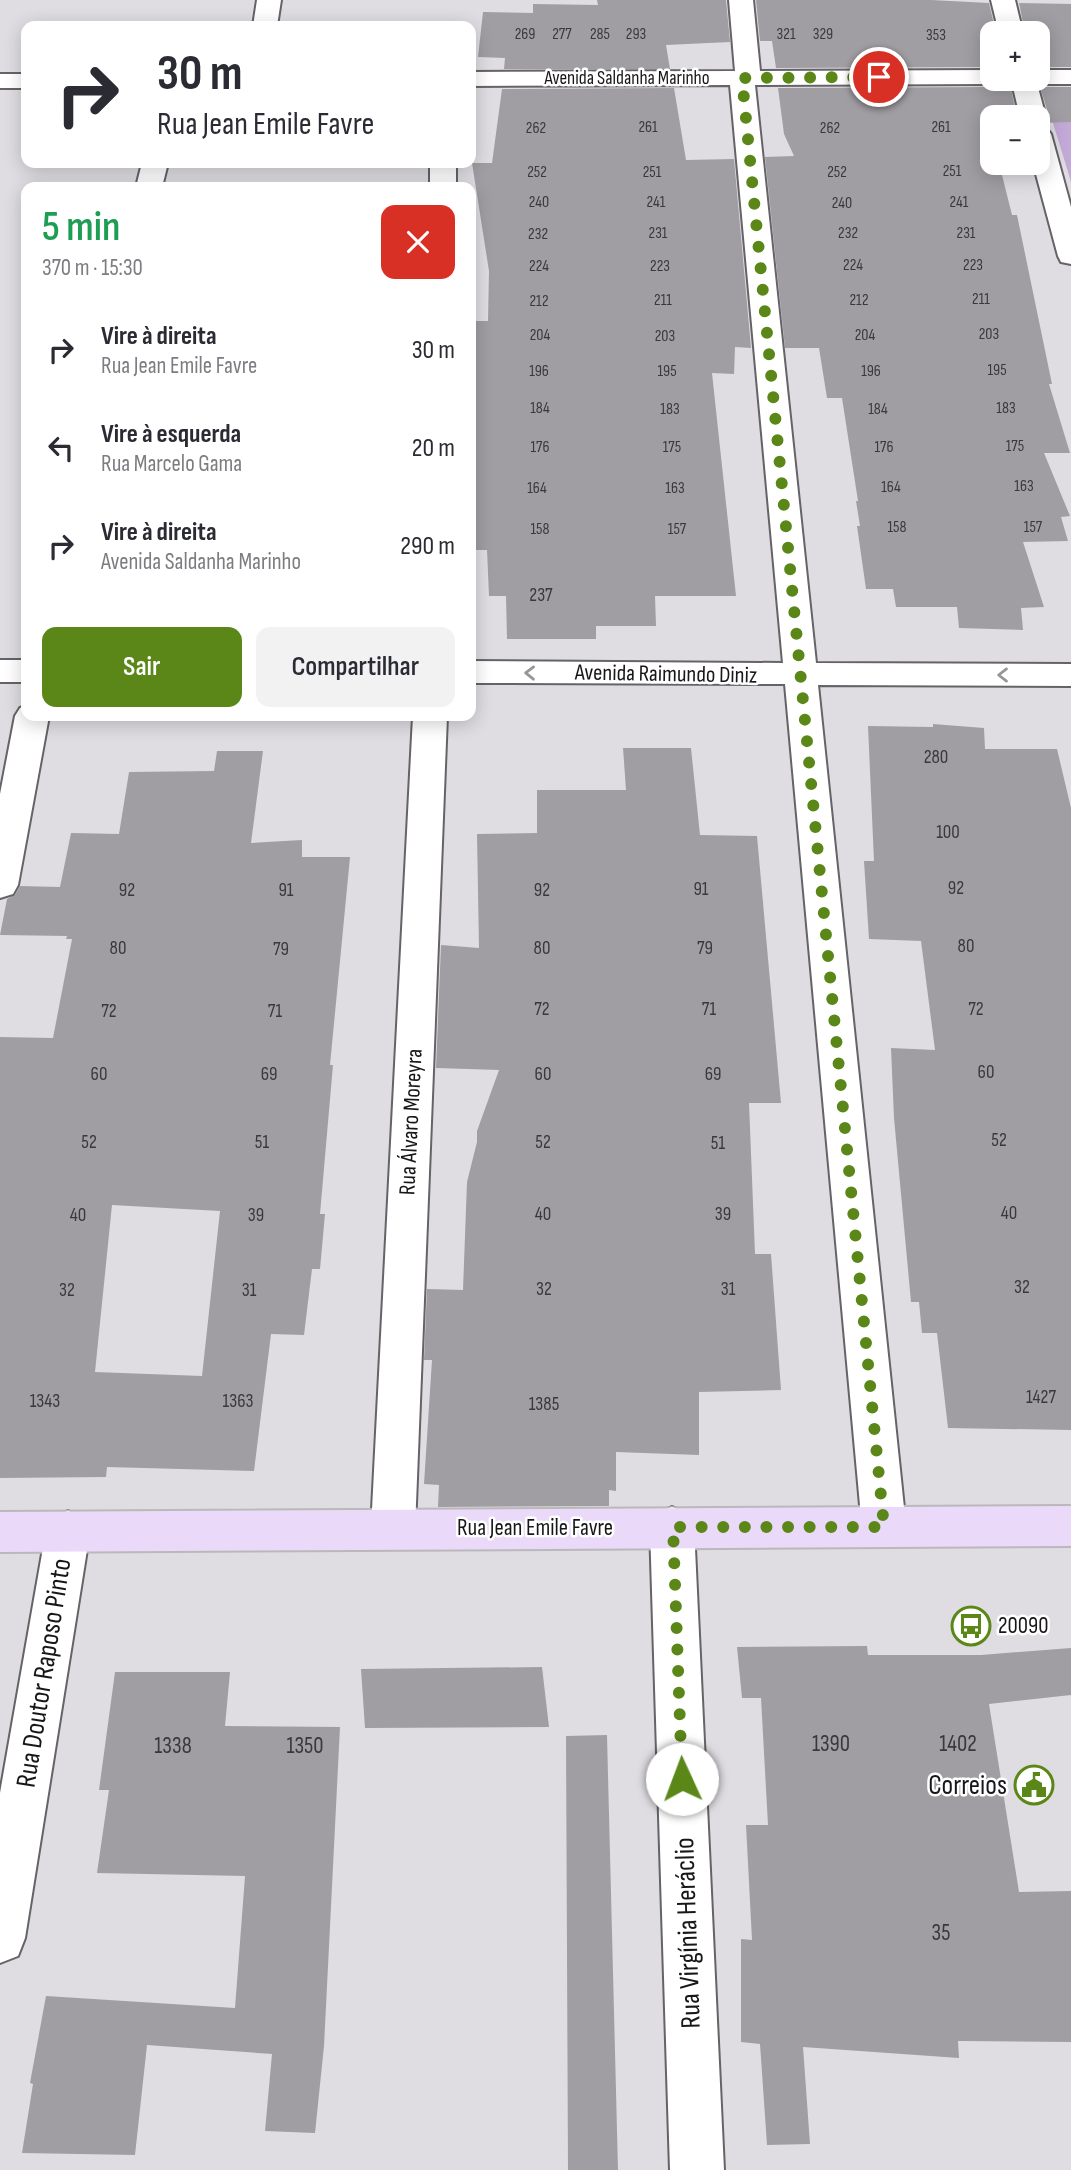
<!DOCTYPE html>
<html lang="pt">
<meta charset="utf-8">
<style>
:root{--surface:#fff;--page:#f2f2f3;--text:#2b2b33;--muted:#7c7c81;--accent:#5a8717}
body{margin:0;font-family:"Sofia Sans Condensed",sans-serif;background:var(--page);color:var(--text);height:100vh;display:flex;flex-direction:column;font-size:26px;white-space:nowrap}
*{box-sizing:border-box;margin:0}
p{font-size:23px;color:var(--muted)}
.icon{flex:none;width:38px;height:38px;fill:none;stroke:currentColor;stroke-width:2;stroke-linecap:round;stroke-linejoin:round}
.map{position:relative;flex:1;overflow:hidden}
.drawer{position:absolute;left:21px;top:182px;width:455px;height:539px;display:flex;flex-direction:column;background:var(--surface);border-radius:14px;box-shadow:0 4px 18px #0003}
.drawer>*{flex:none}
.hud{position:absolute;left:21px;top:21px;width:455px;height:147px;border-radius:14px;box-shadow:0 4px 18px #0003;background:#fff;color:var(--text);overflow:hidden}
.fabs{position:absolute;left:980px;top:21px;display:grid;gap:14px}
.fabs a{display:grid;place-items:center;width:70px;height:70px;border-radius:14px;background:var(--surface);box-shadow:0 4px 18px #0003;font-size:35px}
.pin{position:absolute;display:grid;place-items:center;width:60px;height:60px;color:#fff;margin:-30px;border:4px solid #fff;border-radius:50%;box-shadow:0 2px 7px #0007}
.me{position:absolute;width:77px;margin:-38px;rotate:358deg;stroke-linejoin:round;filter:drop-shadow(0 0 5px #0008)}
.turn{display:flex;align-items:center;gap:24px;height:147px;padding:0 21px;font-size:32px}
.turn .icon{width:91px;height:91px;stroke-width:2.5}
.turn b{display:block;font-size:49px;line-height:60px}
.round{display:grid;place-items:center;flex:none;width:74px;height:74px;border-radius:14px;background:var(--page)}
.summary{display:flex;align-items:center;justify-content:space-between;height:119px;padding:0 21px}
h1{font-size:42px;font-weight:600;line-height:52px;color:#1e9e55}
.primary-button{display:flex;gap:14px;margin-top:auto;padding:14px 21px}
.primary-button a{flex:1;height:80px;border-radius:14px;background:var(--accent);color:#fff;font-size:28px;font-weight:600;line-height:80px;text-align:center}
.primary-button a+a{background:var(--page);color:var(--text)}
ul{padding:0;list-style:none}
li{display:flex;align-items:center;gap:21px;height:98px;padding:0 21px}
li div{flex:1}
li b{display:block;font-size:26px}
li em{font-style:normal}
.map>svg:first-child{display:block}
.green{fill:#c3a9d8}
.building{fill:#a19ea3;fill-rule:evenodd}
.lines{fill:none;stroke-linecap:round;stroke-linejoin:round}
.minor-casing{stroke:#656367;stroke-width:4}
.major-casing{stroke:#b9b9ba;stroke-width:4}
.minor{fill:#fff;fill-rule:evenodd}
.major{fill:#ead9f8;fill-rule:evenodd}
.oneway{stroke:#979697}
.route{stroke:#5a8717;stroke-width:12;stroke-dasharray:0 21.6}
.labels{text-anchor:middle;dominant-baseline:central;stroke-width:5;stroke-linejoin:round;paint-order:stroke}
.far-number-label{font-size:16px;fill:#3a383b}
.far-street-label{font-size:19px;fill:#171618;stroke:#fff}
.number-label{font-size:19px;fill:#3a383b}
.street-label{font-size:23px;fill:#171618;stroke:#fff}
.poi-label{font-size:23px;fill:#171618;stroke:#fff;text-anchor:start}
.near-number-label{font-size:23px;fill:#3a383b}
.near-street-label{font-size:28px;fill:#171618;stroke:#fff}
.near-poi-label{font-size:28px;fill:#171618;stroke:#fff;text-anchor:end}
</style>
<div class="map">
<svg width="1071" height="2170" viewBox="0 0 1071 2170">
<rect width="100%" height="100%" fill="#dfdde2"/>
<path class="green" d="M 1044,94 L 1071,94 L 1071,183 L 1069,175 Z"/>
<path class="building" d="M 597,0 L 726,0 L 730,42 L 666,45 L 670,69 L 504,69 L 505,58 L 478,57 L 483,12 L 533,13 L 533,4 L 598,5 Z
M 756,0 L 931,0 L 989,3 L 996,33 L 992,33 L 992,67 L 776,68 L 772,41 L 760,41 Z
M 1019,3 L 1071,4 L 1071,67 L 1038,67 L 1038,33 L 1025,33 Z
M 1005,79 L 1009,79 L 1017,117 L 992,117 L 992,126 L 990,126 L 992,163 L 999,163 L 1012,215 L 1017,215 L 1052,384 L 1049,384 L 1070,453 L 1044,453 L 1070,516 L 1061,517 L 1068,541 L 1023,542 L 1044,607 L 1021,608 L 1023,630 L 959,628 L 957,607 L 896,607 L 893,589 L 866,589 L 857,526 L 860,526 L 856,501 L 858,501 L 842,398 L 827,398 L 819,348 L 785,348 L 765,157 L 794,156 L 784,134 L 778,88 L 992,87 Z
M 1040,87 L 1071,87 L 1071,122 L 1042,123 L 1049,116 Z
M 674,88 L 686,160 L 734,159 L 751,348 L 735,347 L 734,374 L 712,373 L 736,596 L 655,596 L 656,626 L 596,626 L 596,639 L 507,639 L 506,596 L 489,596 L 487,550 L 471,550 L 471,321 L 488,321 L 489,271 L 472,163 L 492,163 L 502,89 Z
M 933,724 L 984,728 L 985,749 L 1057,749 L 1071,808 L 1071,1430 L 948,1428 L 937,1333 L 922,1333 L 919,1302 L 911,1302 L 894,1118 L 891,1048 L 935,1050 L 921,941 L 869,939 L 864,861 L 874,861 L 868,726 L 933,727 Z
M 623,748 L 691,748 L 700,835 L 757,836 L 781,1103 L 749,1103 L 755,1254 L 771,1254 L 781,1390 L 699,1392 L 699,1455 L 616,1452 L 616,1491 L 609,1490 L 609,1506 L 438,1507 L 439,1485 L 424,1484 L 432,1360 L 424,1360 L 427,1289 L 463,1290 L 467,1182 L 477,1142 L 477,1131 L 499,1070 L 436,1068 L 441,945 L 479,948 L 477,834 L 537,833 L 537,790 L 626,790 Z
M 217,751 L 263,751 L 251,843 L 302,840 L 302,857 L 350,857 L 330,1065 L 333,1065 L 320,1214 L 325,1214 L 320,1269 L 312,1269 L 304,1335 L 271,1334 L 254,1471 L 107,1467 L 106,1477 L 0,1478 L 0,1037 L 53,1038 L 72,939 L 66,939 L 67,936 L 0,935 L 7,899 L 15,895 L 20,886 L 60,887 L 71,833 L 119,834 L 129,772 L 214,771 ZM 112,1205 L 220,1211 L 202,1376 L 95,1372 Z
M 867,1646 L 868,1655 L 981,1655 L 1071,1648 L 1071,1695 L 989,1704 L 1019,1892 L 1071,1891 L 1071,2042 L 958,2041 L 959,2058 L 803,2047 L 810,2144 L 767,2145 L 760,2044 L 741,2042 L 741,1939 L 752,1940 L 746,1825 L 768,1825 L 761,1698 L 742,1698 L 737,1647 Z
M 542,1667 L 549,1727 L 365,1728 L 361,1669 Z
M 115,1672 L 230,1672 L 225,1726 L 340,1727 L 324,2046 L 315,2133 L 265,2131 L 272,2054 L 147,2045 L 135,2155 L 22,2153 L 33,2084 L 30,2083 L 46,1996 L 235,2008 L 245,1876 L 97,1873 L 109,1790 L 99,1790 Z
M 607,1735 L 618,2170 L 568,2170 L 566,1736 Z"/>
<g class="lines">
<defs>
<path id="minor" d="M 257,0 L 281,0 L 277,26 L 253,26 Z
M 729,0 L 753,0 L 760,71 L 992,70 L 992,79 L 1003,79 L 992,84 L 755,85 L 816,663 L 1071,664 L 1071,686 L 818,685 L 906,1527 L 900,1541 L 884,1547 L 868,1541 L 862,1527 L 785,684 L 471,683 L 471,661 L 783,663 L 730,85 L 471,86 L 471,72 L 735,71 Z
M 991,0 L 1015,0 L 1023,33 L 999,33 Z
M 1038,70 L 1071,70 L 1071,84 L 1037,84 L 1046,117 L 1038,123 L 1038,117 L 1020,117 L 1011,79 L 1038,79 Z
M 0,74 L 26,74 L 26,88 L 0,88 Z
M 1038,126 L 1047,129 L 1051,134 L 1071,207 L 1071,264 L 1061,262 L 1058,256 L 1033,163 L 1038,163 Z
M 142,163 L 168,163 L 162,187 L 136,187 Z
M 430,163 L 456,163 L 456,187 L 430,187 Z
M 0,660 L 26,660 L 26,682 L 0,682 Z
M 26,706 L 26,716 L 49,716 L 18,885 L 13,894 L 0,898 L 0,794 L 15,716 L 20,708 Z
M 413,716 L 447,716 L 415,1529 L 409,1543 L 393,1549 L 377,1543 L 371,1529 Z
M 672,1507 L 688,1513 L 694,1527 L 724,2170 L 670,2170 L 650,1527 L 656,1513 Z
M 68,1511 L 84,1517 L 90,1531 L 25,1938 L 18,1956 L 0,1963 L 0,1793 L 46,1531 L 52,1517 Z"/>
<path id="major" d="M 1071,1506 L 1071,1546 L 0,1552 L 0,1512 Z"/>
</defs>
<use href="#minor" class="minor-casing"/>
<use href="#major" class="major-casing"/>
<use href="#minor" class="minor"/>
<use href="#major" class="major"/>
</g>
<defs><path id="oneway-chevron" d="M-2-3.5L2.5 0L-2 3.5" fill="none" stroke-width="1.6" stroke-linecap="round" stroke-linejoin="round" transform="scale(1.75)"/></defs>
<g class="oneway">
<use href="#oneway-chevron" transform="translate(530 673) rotate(-179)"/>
<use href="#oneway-chevron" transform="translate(1003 675) rotate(180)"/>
</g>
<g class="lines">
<path class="route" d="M 682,1779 L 673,1527 L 884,1527 L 742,78 L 879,77"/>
</g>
<defs>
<symbol id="bus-ring" viewBox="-11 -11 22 22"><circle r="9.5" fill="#fff" stroke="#5a8717" stroke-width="1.5"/><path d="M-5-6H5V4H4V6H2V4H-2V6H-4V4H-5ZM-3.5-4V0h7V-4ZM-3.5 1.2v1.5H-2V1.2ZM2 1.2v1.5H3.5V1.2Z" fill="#5a8717"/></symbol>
<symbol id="civic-ring" viewBox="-11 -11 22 22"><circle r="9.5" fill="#fff" stroke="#5a8717" stroke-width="1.5"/><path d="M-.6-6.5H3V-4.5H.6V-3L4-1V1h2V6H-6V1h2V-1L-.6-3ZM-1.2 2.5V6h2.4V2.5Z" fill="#5a8717"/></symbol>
</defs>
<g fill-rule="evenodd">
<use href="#bus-ring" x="949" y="1604" width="44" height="44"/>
<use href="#civic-ring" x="1012" y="1763" width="44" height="44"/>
</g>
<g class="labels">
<g class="far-number-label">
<text x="525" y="34">269</text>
<text x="562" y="34">277</text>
<text x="600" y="34">285</text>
<text x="636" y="34">293</text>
<text x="786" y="34">321</text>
<text x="823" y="34">329</text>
<text x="936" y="35">353</text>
<text x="648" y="127">261</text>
<text x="941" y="127">261</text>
<text x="536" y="128">262</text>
<text x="830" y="128">262</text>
<text x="952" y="171">251</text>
<text x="537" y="172">252</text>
<text x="652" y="172">251</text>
<text x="837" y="172">252</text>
<text x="539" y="202">240</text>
<text x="656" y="202">241</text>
<text x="959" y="202">241</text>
<text x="842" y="203">240</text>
<text x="658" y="233">231</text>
<text x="848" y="233">232</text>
<text x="966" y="233">231</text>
<text x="538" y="234">232</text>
<text x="853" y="265">224</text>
<text x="973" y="265">223</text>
<text x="539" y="266">224</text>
<text x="660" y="266">223</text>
<text x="981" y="299">211</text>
<text x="663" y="300">211</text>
<text x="859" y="300">212</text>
<text x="539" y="301">212</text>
<text x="989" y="334">203</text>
<text x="540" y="335">204</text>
<text x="865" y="335">204</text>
<text x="665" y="336">203</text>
<text x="997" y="370">195</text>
<text x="539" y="371">196</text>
<text x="667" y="371">195</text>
<text x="871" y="371">196</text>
<text x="540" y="408">184</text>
<text x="1006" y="408">183</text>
<text x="670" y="409">183</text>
<text x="878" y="409">184</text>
<text x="1015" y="446">175</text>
<text x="540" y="447">176</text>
<text x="672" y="447">175</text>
<text x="884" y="447">176</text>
<text x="1024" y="486">163</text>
<text x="891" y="487">164</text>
<text x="537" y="488">164</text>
<text x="675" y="488">163</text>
<text x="897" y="527">158</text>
<text x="1033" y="527">157</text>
<text x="540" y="529">158</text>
<text x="677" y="529">157</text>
</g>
<g class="far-street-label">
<text x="627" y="78">Avenida Saldanha Marinho</text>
</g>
<g class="number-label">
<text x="541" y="595">237</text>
<text x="936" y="757">280</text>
<text x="948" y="832">100</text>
<text x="956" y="888">92</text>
<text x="701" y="889">91</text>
<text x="127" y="890">92</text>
<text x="286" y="890">91</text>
<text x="542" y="890">92</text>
<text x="966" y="946">80</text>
<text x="118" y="948">80</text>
<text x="542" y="948">80</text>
<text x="705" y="948">79</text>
<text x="281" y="949">79</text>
<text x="542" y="1009">72</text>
<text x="709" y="1009">71</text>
<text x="976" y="1009">72</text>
<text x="109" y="1011">72</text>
<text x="275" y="1011">71</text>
<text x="986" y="1072">60</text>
<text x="99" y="1074">60</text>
<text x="269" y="1074">69</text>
<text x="543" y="1074">60</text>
<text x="713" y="1074">69</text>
<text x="999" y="1140">52</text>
<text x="89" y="1142">52</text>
<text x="262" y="1142">51</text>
<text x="543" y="1142">52</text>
<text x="718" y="1143">51</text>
<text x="1009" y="1213">40</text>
<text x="543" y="1214">40</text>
<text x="723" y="1214">39</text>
<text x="78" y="1215">40</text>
<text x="256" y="1215">39</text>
<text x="1022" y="1287">32</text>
<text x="544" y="1289">32</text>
<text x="728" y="1289">31</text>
<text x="67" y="1290">32</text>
<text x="249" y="1290">31</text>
<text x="1041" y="1397">1427</text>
<text x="45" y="1401">1343</text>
<text x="238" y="1401">1363</text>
<text x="544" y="1404">1385</text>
</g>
<g class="street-label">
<text transform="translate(666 674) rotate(1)">Avenida Raimundo Diniz</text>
<text transform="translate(411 1122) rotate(-87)">Rua Álvaro Moreyra</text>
<text x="535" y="1528">Rua Jean Emile Favre</text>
</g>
<g class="poi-label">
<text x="998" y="1626">20090</text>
</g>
<g class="near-number-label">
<text x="831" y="1744">1390</text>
<text x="958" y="1744">1402</text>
<text x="173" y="1746">1338</text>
<text x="305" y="1746">1350</text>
<text x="941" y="1933">35</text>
</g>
<g class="near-street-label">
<text transform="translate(44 1673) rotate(-81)">Rua Doutor Raposo Pinto</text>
<text transform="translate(688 1933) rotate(-92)">Rua Virgínia Heráclio</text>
</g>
<g class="near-poi-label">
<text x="1007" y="1785">Correios</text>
</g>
</g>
</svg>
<div class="fabs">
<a>+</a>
<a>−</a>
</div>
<div class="pin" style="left:879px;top:77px;background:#d93025"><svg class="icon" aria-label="arrive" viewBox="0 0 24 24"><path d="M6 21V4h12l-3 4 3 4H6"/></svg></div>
<svg class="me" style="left:682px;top:1779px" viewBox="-20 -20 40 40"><circle r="19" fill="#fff"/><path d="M0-13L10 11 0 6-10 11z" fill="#5a8717"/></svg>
<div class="hud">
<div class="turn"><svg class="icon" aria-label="right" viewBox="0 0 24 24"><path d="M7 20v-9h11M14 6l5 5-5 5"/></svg><div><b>30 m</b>Rua Jean Emile Favre</div></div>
</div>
<section class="drawer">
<div class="summary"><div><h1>5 min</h1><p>370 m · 15:30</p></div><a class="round" style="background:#d93025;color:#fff"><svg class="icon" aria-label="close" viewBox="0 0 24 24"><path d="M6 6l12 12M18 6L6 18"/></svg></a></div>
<ul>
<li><svg class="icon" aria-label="right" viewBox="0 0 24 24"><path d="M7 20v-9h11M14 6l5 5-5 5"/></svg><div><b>Vire à direita</b><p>Rua Jean Emile Favre</p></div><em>30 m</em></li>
<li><svg class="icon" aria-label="left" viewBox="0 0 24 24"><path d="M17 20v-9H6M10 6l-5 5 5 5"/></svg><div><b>Vire à esquerda</b><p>Rua Marcelo Gama</p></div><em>20 m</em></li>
<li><svg class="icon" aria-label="right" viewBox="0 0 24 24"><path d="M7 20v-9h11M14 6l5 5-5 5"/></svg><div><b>Vire à direita</b><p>Avenida Saldanha Marinho</p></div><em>290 m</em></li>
</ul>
<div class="primary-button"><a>Sair</a><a>Compartilhar</a></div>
</section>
</div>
